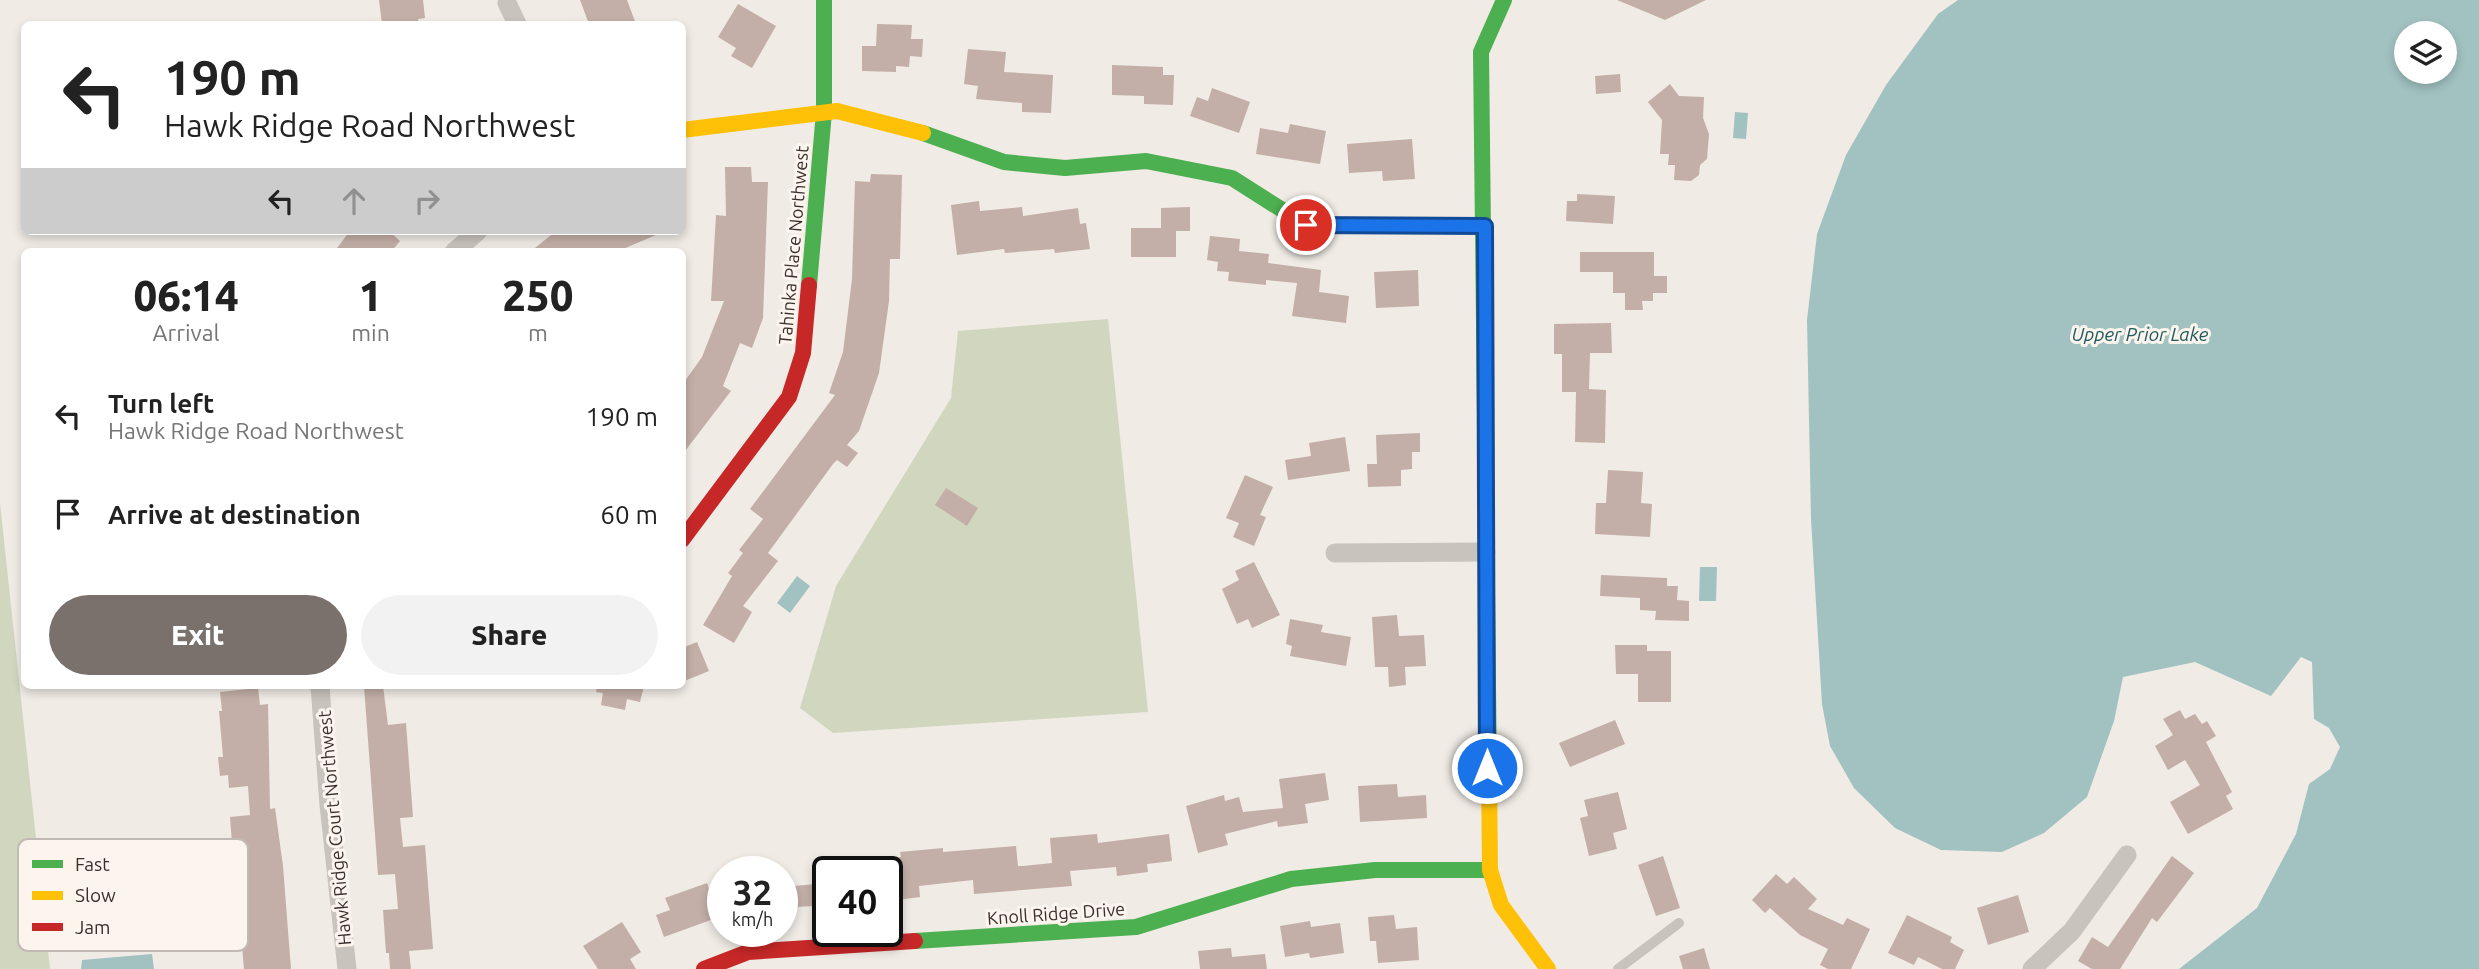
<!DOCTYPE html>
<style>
:root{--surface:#fff;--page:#f2f2f2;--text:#222;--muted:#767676;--accent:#7a716c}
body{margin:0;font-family:Ubuntu,sans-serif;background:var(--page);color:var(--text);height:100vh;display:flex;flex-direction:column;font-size:26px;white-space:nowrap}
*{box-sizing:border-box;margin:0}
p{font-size:23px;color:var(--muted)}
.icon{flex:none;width:38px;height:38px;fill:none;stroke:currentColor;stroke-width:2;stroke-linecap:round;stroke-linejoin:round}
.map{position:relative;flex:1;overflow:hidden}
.drawer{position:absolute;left:21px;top:248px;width:665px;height:441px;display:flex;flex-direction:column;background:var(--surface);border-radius:10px;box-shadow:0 4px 10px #0003}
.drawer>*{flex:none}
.guide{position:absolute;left:21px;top:21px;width:665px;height:214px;border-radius:10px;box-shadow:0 4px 10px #0003;background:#fff;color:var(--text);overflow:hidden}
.controls{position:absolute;left:2394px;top:21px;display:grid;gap:14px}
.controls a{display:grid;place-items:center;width:63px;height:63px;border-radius:50%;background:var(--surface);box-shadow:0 4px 10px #0003;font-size:35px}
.speed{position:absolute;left:707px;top:856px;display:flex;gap:14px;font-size:35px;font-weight:700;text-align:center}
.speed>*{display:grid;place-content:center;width:91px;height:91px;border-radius:50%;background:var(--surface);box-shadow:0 4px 10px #0003;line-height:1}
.speed small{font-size:18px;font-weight:400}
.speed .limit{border:4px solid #111;border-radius:10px;background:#fff;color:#111}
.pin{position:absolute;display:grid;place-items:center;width:60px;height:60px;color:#fff;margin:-30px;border:4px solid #fff;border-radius:50%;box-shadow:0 2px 7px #0007}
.me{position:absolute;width:77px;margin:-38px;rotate:0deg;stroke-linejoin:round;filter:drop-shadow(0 0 5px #0008)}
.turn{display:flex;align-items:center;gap:24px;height:147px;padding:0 28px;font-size:32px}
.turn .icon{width:91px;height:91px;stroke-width:2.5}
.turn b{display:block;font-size:49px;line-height:60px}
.lanes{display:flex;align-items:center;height:66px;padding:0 28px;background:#0003;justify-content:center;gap:35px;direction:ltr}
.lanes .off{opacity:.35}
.eta{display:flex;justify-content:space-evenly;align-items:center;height:119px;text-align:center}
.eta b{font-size:42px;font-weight:800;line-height:49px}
.primary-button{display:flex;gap:14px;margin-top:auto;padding:14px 28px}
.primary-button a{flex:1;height:80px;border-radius:42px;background:var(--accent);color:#fff;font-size:28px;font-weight:800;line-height:80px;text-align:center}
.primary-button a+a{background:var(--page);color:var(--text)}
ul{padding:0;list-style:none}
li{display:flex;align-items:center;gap:21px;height:98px;padding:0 28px}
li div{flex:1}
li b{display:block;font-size:26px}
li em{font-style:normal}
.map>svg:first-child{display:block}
.green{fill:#d1d6bf}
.water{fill:#a1c2c1;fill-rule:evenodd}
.building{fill:#c3afa7}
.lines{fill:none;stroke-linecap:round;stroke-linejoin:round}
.lane{stroke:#c9c3be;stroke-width:10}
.street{stroke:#c9c3be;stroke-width:19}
.fast{stroke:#4caf50;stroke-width:16}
.slow{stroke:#ffc107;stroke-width:16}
.jam{stroke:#c62828;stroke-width:16}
.route-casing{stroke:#114b97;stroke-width:18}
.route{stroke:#1a73e8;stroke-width:12}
.labels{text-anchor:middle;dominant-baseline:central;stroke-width:6;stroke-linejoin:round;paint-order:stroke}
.street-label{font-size:18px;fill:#3b302b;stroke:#fbf5ee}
.water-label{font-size:19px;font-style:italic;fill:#1f5a5e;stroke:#fbf5ee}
.key{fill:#fbf5ee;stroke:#c1bab4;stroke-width:2}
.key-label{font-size:19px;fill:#3b302b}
</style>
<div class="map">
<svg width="2479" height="969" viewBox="0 0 2479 969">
<rect width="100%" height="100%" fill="#f0ebe5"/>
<path class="green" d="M 1108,319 L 1148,712 L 833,733 L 800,708 L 836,586 L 951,398 L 958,331 Z
M 0,503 L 50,969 L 0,969 Z"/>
<path class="water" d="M 1958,0 L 2479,0 L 2479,969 L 2179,969 L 2257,908 L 2296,834 L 2309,784 L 2330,769 L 2340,747 L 2329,728 L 2314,719 L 2312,662 L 2301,657 L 2271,696 L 2195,662 L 2123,677 L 2114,721 L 2087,797 L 2044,833 L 2002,852 L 1941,850 L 1895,828 L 1854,788 L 1830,746 L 1822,704 L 1811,519 L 1807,320 L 1817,234 L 1846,155 L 1886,85 L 1938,14 ZM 2406,33 L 2445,33 L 2445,72 L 2406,72 Z
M 1735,112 L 1748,113 L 1746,139 L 1733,138 Z
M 1700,567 L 1717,567 L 1716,601 L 1699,601 Z
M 797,576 L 810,586 L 790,613 L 777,603 Z
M 152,954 L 154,969 L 81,969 L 82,960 Z"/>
<path class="building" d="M 379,0 L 423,0 L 425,18 L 418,19 L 419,24 L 382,24 Z
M 580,0 L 627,0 L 636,24 L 589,24 Z
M 1617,0 L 1706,0 L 1665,20 Z
M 738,4 L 776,26 L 752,68 L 731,56 L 736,48 L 718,37 Z
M 877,24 L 912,25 L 911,39 L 923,39 L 922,57 L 910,56 L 909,67 L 896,66 L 896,72 L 862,71 L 862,46 L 876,46 Z
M 968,49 L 1006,52 L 1004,72 L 1053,75 L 1051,113 L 1022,112 L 1022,103 L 976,99 L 978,86 L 964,84 Z
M 1112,65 L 1163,67 L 1163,75 L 1174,75 L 1173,105 L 1144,104 L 1144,96 L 1112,95 Z
M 1620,74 L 1621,92 L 1596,94 L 1595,76 Z
M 1670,84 L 1679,96 L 1704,97 L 1703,118 L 1709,134 L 1707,159 L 1700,165 L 1699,175 L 1691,181 L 1674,180 L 1675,165 L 1668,165 L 1669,154 L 1660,154 L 1662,120 L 1648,102 Z
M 1212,88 L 1250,102 L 1239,133 L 1190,116 L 1197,97 L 1208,101 Z
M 1290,124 L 1326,131 L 1320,164 L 1256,154 L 1260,128 L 1288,133 Z
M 1412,139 L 1415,179 L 1383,181 L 1382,171 L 1349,173 L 1347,144 Z
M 725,167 L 751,167 L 752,182 L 768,182 L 763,318 L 752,348 L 740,343 L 723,386 L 731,391 L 682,455 L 682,385 L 702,357 L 724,301 L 711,301 L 716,215 L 726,216 Z
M 871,174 L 902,175 L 900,259 L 890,259 L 889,301 L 879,373 L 859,431 L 847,445 L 858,453 L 847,467 L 837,460 L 833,464 L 768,553 L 778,561 L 743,606 L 752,612 L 734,643 L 703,625 L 732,576 L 728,573 L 743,553 L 739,550 L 763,519 L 750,509 L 835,395 L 829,393 L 843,352 L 852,279 L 855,181 L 870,182 Z
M 1577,194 L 1615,196 L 1613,224 L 1566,221 L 1567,201 L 1577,201 Z
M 979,201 L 980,211 L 1022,207 L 1023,216 L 1078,208 L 1080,224 L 1086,223 L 1090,249 L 1055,253 L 1054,249 L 1005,253 L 1004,249 L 957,255 L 951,205 Z
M 1190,207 L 1190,231 L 1176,231 L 1176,257 L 1131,257 L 1131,228 L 1161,228 L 1161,208 Z
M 350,231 L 389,231 L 400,241 L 391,252 L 334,252 Z
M 556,231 L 662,231 L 663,232 L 616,252 L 530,252 Z
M 1210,236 L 1240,239 L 1239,251 L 1269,254 L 1268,263 L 1321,270 L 1319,292 L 1349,296 L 1346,323 L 1292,316 L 1297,283 L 1266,280 L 1266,285 L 1228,281 L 1229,272 L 1217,271 L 1218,262 L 1207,260 Z
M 1580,252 L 1654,252 L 1654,276 L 1667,276 L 1667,293 L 1653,293 L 1653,301 L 1642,301 L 1643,310 L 1625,310 L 1625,293 L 1613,293 L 1613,272 L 1580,272 Z
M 1418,270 L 1419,306 L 1376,308 L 1374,272 Z
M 1611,323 L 1612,353 L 1590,353 L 1589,389 L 1606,390 L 1605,443 L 1575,442 L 1576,392 L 1562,392 L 1562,354 L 1554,354 L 1554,324 Z
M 1420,433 L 1420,452 L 1412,452 L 1412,469 L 1401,470 L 1401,486 L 1368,487 L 1367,464 L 1377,464 L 1376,435 Z
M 1345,437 L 1350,471 L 1288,480 L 1285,460 L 1311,456 L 1309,443 Z
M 1608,470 L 1643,472 L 1641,503 L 1652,504 L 1650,537 L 1595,534 L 1596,503 L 1606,503 Z
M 1245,475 L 1273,487 L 1260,515 L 1266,517 L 1254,546 L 1233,537 L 1239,523 L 1226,518 Z
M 946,488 L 978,508 L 967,526 L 935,505 Z
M 1254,562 L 1280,615 L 1252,628 L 1248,619 L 1237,624 L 1222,589 L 1239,580 L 1235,571 Z
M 1601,575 L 1667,578 L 1667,586 L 1678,586 L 1677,600 L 1689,601 L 1689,621 L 1655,620 L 1656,611 L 1640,610 L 1640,598 L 1600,596 Z
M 1397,615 L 1399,636 L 1424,635 L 1426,666 L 1405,667 L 1406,685 L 1389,687 L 1388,667 L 1375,667 L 1372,617 Z
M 1290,619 L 1323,625 L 1321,632 L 1351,637 L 1346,666 L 1290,656 L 1292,646 L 1286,644 Z
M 697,642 L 709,671 L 682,682 L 682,648 Z
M 1615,645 L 1647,645 L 1647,651 L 1671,651 L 1671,702 L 1638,702 L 1638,674 L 1616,674 Z
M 364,686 L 383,686 L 388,725 L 406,723 L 413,817 L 400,818 L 403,847 L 425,845 L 433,949 L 409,951 L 411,969 L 390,969 L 389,953 L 386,953 L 383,910 L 398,909 L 395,874 L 378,875 Z
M 597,686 L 644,686 L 640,702 L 627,699 L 625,710 L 601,705 L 603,693 L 596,692 Z
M 258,688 L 260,705 L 268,704 L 270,809 L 275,808 L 283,866 L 291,969 L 244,969 L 242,946 L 236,946 L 235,931 L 247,929 L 241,854 L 233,855 L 230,817 L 250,815 L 248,786 L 229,788 L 228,775 L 220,776 L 218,757 L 223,757 L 219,711 L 222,711 L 220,692 Z
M 2180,710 L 2185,719 L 2195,714 L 2202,724 L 2207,721 L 2216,736 L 2206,742 L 2232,792 L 2226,796 L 2233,809 L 2188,834 L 2170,802 L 2200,785 L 2185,760 L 2168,770 L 2155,746 L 2173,735 L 2163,719 Z
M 1615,720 L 1625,744 L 1570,767 L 1559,743 Z
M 1325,773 L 1329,800 L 1305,804 L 1308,823 L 1278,827 L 1277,821 L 1225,834 L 1228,845 L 1198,853 L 1186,806 L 1224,795 L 1225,801 L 1239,797 L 1243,812 L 1283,808 L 1279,779 Z
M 1397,784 L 1398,797 L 1426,795 L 1427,818 L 1360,822 L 1358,786 Z
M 1618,792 L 1627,829 L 1613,833 L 1617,849 L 1589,856 L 1580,818 L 1588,816 L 1584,800 Z
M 1097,834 L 1098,843 L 1169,834 L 1172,861 L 1147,864 L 1148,872 L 1117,876 L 1116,867 L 1070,871 L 1072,886 L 974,894 L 973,880 L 919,886 L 920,897 L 890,901 L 885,858 L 901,857 L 900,852 L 943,848 L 943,852 L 1016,846 L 1018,866 L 1023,866 L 1052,863 L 1050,838 Z
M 1663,856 L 1680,908 L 1656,916 L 1638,865 Z
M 2172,856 L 2194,873 L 2157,922 L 2152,918 L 2120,969 L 2092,969 L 2078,961 L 2092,937 L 2108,947 Z
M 1776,874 L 1787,884 L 1794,877 L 1817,899 L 1808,909 L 1843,925 L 1847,918 L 1870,929 L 1851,969 L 1828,969 L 1820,965 L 1828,949 L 1800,935 L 1770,908 L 1765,913 L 1752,900 Z
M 707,883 L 719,917 L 664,937 L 656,915 L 670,910 L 665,898 Z
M 828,883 L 828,905 L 782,908 L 782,887 Z
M 2018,895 L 2029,932 L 1988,945 L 1977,908 Z
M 1394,915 L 1396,929 L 1417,927 L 1419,960 L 1378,963 L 1376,941 L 1370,941 L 1368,917 Z
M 1907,915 L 1952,937 L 1950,942 L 1964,950 L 1955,969 L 1942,969 L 1918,957 L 1914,965 L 1888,953 Z
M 1310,921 L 1311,927 L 1340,923 L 1344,953 L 1310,958 L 1309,953 L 1285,957 L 1280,926 Z
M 622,922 L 641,952 L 630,959 L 636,969 L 598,969 L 583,946 Z
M 1231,948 L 1232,957 L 1265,954 L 1267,969 L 1200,969 L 1198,951 Z
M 1704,948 L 1710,969 L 1683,969 L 1679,956 Z"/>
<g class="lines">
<path class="lane" d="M 1618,969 L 1679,923"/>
<path class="street" d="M 507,3 L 517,24
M 454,252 L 478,231
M 1335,553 L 1486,552
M 320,686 L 329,805 L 347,969
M 2032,969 L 2072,931 L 2127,855"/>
<path class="fast" d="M 923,133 L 1004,162 L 1065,168 L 1146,161 L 1232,178 L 1306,225 L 1484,226
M 809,285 L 824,112 L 824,0
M 1489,775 L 1481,52 L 1504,0
M 915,941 L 1136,927 L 1291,879 L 1375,870 L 1490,870"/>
<path class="slow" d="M 682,130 L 837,111 L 923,133
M 1489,775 L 1490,870 L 1501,905 L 1548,969"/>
<path class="jam" d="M 682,540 L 789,397 L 803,353 L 809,285
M 704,969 L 748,952 L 915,941"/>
</g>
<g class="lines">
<defs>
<path id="route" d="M 1306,225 L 1485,226 L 1487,768"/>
</defs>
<use href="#route" class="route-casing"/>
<use href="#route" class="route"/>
</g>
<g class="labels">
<g class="street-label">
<text transform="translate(793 245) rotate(-85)">Tahinka Place Northwest</text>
<text transform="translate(334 828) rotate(-95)">Hawk Ridge Court Northwest</text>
<text transform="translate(1056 913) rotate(-4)">Knoll Ridge Drive</text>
</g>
<g class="water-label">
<text x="2140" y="334">Upper Prior Lake</text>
</g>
</g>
<rect x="18" y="839" width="230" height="112" rx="10" class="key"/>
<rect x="32" y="860" width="31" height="8" fill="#4caf50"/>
<rect x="32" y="891" width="31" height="9" fill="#ffc107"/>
<rect x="32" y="923" width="31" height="8" fill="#c62828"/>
<g class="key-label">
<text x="75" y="871">Fast</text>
<text x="75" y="902">Slow</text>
<text x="75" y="934">Jam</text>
</g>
</svg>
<div class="controls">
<a><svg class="icon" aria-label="layers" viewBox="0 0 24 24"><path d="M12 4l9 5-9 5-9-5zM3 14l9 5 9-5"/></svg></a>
</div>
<div class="speed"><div>32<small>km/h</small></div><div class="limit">40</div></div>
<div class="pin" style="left:1306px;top:225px;background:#d93025"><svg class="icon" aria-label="arrive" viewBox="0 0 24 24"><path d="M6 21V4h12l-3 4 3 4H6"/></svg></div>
<svg class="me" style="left:1487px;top:768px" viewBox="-20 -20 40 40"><circle r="17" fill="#1a73e8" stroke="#fff" stroke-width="3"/><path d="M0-11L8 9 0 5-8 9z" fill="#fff"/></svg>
<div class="guide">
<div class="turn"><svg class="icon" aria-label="left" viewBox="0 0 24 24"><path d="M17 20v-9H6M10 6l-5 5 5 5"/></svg><div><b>190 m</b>Hawk Ridge Road Northwest</div></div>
<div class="lanes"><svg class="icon" aria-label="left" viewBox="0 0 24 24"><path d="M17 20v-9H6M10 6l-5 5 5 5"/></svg><svg class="icon off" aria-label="ahead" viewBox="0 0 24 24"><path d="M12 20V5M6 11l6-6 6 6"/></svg><svg class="icon off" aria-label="right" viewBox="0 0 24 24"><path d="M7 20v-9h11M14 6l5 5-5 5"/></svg></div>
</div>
<section class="drawer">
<div class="eta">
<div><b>06:14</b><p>Arrival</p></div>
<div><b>1</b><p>min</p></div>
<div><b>250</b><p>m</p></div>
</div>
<ul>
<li><svg class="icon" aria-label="left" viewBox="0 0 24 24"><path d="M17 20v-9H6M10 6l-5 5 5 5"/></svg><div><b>Turn left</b><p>Hawk Ridge Road Northwest</p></div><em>190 m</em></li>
<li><svg class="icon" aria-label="arrive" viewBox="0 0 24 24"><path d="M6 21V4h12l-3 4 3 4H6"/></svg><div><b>Arrive at destination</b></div><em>60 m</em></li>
</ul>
<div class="primary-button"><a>Exit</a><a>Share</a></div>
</section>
</div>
